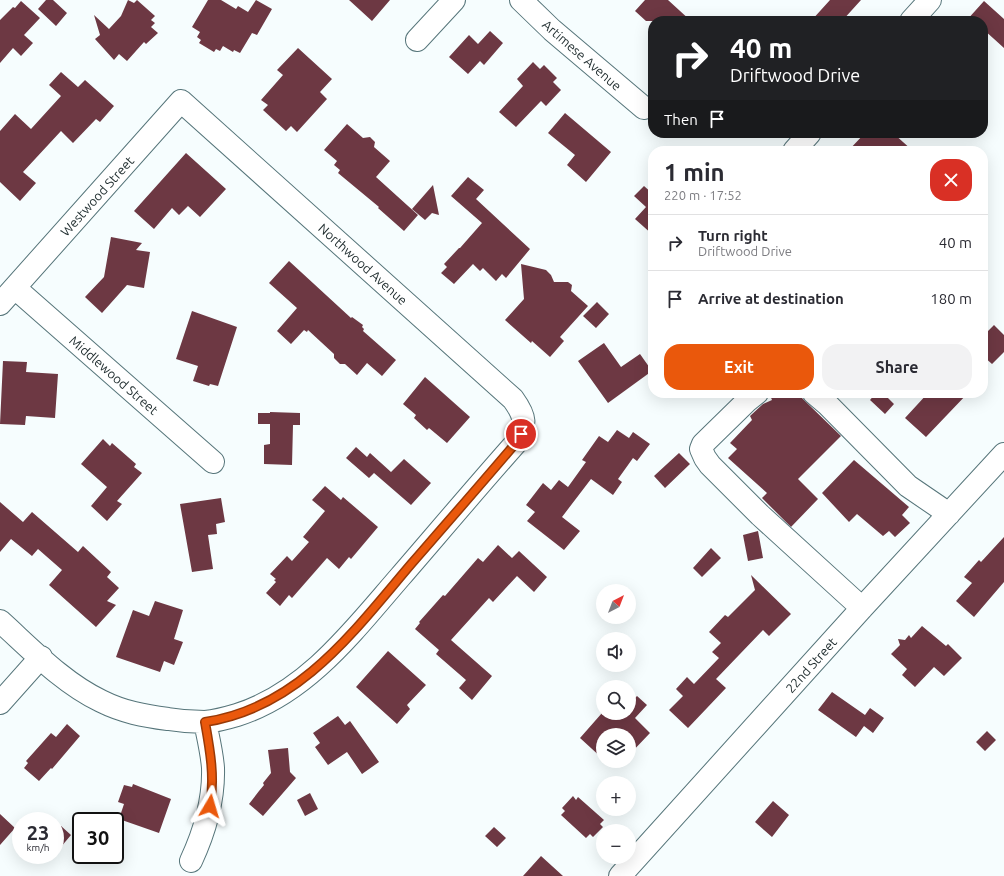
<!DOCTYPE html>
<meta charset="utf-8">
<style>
:root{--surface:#fff;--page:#f2f2f3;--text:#2b2b33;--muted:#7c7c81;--line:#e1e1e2;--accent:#ea580c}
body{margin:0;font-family:Ubuntu,sans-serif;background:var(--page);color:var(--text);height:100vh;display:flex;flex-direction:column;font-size:15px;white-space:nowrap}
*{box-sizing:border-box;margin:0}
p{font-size:13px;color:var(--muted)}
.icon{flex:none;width:22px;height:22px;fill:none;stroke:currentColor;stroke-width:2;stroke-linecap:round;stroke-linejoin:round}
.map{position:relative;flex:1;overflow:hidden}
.sheet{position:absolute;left:648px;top:146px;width:340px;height:252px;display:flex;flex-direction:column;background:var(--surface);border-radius:16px;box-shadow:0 4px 16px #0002}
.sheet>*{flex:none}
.banner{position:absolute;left:648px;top:16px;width:340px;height:122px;border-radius:16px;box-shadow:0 4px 16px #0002;background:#202124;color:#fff;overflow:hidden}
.needle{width:26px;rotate:42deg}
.controls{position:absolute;left:596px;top:584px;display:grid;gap:8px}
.controls a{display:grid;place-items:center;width:40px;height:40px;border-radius:50%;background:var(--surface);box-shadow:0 4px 16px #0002;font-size:20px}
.speed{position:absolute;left:12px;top:812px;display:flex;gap:8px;font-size:20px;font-weight:700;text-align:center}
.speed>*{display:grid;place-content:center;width:52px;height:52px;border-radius:50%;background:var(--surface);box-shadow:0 4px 16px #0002;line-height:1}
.speed small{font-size:10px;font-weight:400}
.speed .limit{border:2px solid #111;border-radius:6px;background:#fff;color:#111}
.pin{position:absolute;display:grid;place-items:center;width:34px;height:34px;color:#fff;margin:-17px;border:2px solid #fff;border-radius:50%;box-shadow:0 1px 4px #0007}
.me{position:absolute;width:44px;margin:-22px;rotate:7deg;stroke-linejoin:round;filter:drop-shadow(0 0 3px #0008)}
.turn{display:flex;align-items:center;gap:14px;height:84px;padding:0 16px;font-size:18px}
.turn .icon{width:52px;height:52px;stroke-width:2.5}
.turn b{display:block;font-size:28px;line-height:34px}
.then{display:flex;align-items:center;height:38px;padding:0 16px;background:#0003;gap:8px;font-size:15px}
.round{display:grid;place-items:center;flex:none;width:42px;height:42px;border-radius:16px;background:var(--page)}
.overview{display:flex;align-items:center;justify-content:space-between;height:68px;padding:0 16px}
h1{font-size:24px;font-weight:700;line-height:30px}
.primary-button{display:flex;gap:8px;margin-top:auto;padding:8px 16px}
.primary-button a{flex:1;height:46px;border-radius:16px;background:var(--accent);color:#fff;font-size:16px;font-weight:700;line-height:46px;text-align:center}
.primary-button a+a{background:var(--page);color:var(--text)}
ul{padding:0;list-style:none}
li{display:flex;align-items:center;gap:12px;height:56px;padding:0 16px;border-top:1px solid var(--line)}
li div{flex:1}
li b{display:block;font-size:15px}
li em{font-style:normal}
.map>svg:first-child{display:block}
.building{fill:#6d3843}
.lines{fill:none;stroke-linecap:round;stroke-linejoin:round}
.minor-casing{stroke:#56757a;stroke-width:24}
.minor{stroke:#fff;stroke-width:22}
.route-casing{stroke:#983908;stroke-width:10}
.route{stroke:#ea580c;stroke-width:7}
.labels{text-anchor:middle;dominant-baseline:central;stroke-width:4;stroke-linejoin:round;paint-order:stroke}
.street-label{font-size:13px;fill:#1e2b2d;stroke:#fff}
</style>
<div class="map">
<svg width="1004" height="876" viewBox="0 0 1004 876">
<rect width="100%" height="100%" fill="#f6fdfe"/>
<path class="building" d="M 46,0 L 53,0 L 67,13 L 56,26 L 38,9 Z
M 128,0 L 134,3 L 137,0 L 155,16 L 151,20 L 155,23 L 151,27 L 158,33 L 146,44 L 144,42 L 127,61 L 119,54 L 114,60 L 95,39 L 100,35 L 94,15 L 109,29 L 121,16 Z
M 208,0 L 221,0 L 236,9 L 238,6 L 248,12 L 256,0 L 272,9 L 257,35 L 252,33 L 240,53 L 234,50 L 233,52 L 223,46 L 220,51 L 216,49 L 214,52 L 199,43 L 201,40 L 197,37 L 200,32 L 192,27 Z
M 349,0 L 390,0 L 372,21 Z
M 645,0 L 668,0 L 691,21 L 646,21 L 635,11 Z
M 830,0 L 861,0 L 842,21 L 811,21 Z
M 21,1 L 40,18 L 24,35 L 33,43 L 21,56 L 13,48 L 0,63 L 0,20 L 13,7 L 15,8 Z
M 984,1 L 1004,19 L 1004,48 L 983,29 L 983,21 L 966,21 Z
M 490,31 L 503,43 L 484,65 L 480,61 L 468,74 L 449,57 L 469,35 L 478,44 Z
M 298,48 L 332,79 L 320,92 L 327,99 L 297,132 L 291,126 L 286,131 L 263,110 L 268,105 L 261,100 L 283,75 L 277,70 Z
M 533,62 L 540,69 L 544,65 L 557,78 L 553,82 L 561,90 L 546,106 L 541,101 L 516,127 L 499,112 L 523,86 L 517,79 Z
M 61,72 L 78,87 L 85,80 L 114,106 L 100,122 L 96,119 L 73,143 L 61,131 L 23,172 L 36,183 L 20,201 L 0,182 L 0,131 L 15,114 L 31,129 L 61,96 L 49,85 Z
M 565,113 L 611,152 L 586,182 L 567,165 L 575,155 L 548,133 Z
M 347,124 L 363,138 L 370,137 L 375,142 L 374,147 L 390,161 L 376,177 L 418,215 L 404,231 L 378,208 L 379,207 L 338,173 L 340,170 L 334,165 L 337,161 L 324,150 Z
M 865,133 L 893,133 L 913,151 L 848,151 Z
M 186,153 L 226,189 L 200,217 L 188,206 L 179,215 L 172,208 L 154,229 L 134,211 Z
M 468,177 L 484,190 L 476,199 L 530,249 L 506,278 L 502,274 L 496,281 L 483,268 L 480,271 L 473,264 L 454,284 L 441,273 L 447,267 L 444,264 L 459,248 L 460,248 L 482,223 L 451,196 Z
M 433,185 L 439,215 L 432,213 L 425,220 L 412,209 Z
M 644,186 L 653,194 L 653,235 L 635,219 L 646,207 L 634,196 Z
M 111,237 L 142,243 L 136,250 L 150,252 L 144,288 L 127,285 L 102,313 L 85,297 L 104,277 Z
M 289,261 L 351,318 L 352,317 L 363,325 L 362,327 L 364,329 L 363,331 L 396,360 L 382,376 L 367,363 L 357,375 L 345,364 L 340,364 L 334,358 L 334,354 L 308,330 L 307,332 L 304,330 L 291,344 L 277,331 L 297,308 L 269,283 Z
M 521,264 L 546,270 L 551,275 L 554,282 L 568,282 L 572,285 L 571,291 L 588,306 L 560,337 L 564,341 L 550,357 L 532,341 L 531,343 L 505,320 L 524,299 Z
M 597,302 L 609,314 L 596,328 L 583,316 Z
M 192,311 L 237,327 L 218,386 L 210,384 L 209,386 L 193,381 L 198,366 L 176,359 Z
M 994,325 L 1004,335 L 1004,352 L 992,364 L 983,356 L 983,336 Z
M 604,343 L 621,367 L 640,354 L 652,371 L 608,403 L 578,361 Z
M 3,361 L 27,362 L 26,372 L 58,374 L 55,418 L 26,416 L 25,425 L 0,424 Z
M 425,377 L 470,417 L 447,443 L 429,428 L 427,430 L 414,418 L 416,415 L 403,404 Z
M 769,393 L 802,393 L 802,398 L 806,402 L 841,436 L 798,479 L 818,499 L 791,527 L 762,498 L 767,493 L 728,458 L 737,449 L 730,443 L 752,420 L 750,416 L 763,404 L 772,400 Z
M 876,393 L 883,393 L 894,404 L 885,414 L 870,400 Z
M 928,393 L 968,393 L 926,437 L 905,418 Z
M 270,412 L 300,413 L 300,425 L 293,425 L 292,465 L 264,464 L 264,445 L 270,444 L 270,424 L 258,424 L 258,413 L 270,413 Z
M 617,430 L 629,438 L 633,432 L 650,444 L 637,461 L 633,458 L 618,479 L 622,482 L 613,495 L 591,479 L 562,517 L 580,531 L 564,550 L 527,521 L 535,512 L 526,505 L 543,483 L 551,490 L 559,480 L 568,487 L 586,462 L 582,460 L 599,436 L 608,442 Z
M 103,439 L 110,446 L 112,443 L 136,464 L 134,467 L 142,473 L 117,501 L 122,504 L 107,521 L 91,506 L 107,487 L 81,464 Z
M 356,447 L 367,457 L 370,453 L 391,472 L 404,459 L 431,483 L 411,505 L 374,473 L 369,478 L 346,458 Z
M 679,453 L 690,464 L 665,488 L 654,476 Z
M 854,460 L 909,507 L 902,515 L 910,523 L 895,537 L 889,531 L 883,536 L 857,514 L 849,522 L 822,493 Z
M 325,486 L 341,500 L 343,497 L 378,527 L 351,559 L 349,557 L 339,569 L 327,558 L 292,598 L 289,595 L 280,606 L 266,593 L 276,582 L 274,580 L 276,579 L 270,574 L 287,556 L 292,561 L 309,542 L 303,537 L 325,511 L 312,500 Z
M 221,498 L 225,522 L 216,524 L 217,534 L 208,535 L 213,569 L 192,572 L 180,504 Z
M 0,502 L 23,522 L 32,512 L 78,552 L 83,546 L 111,572 L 107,577 L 119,588 L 107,601 L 116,605 L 96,627 L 49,585 L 62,570 L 38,549 L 32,556 L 11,539 L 0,552 Z
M 758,531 L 763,558 L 748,561 L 743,535 Z
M 1004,537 L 1004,582 L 974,617 L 956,601 L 972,583 L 964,577 L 979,560 L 981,562 Z
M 498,545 L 512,558 L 519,551 L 547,577 L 534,592 L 517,576 L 493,602 L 489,598 L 451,640 L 492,676 L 472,700 L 459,688 L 466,680 L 436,654 L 439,650 L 415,629 L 420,623 L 419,622 L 443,595 L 445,596 L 478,558 L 483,562 Z
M 711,548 L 721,558 L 702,577 L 693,568 Z
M 751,575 L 791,614 L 769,636 L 763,630 L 716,679 L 726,688 L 688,728 L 669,710 L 683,696 L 676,689 L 687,677 L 694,684 L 719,658 L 712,652 L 721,643 L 709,632 L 725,615 L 728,617 L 755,590 Z
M 155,601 L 183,610 L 174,639 L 183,642 L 174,665 L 164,661 L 160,672 L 116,657 L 133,610 L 149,616 Z
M 922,626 L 946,646 L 948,644 L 962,658 L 944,676 L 934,667 L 915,687 L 902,675 L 907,669 L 891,654 L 900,645 L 898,639 L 905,640 L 909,635 L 911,638 Z
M 388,651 L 426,685 L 407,705 L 410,709 L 397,724 L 356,687 Z
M 832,692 L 865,715 L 870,708 L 884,718 L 873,733 L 864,726 L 856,737 L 818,710 Z
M 637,696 L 647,705 L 635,718 L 650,733 L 629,755 L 629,735 L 603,735 L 603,759 L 580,738 L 602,713 L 629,713 L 629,704 Z
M 338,716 L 345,725 L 350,721 L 379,762 L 362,774 L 347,752 L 328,765 L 315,747 L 320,743 L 313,733 Z
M 67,724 L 80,736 L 52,769 L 51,768 L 39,781 L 24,768 L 28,763 L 26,761 L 51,733 L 56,737 Z
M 987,731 L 996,740 L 985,751 L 976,742 Z
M 288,748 L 290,772 L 296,778 L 263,816 L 249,804 L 259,791 L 264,785 L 263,783 L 271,773 L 268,750 Z
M 133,784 L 171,799 L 159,833 L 119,819 L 124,804 L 118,802 L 124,785 L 132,787 Z
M 310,793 L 318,809 L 305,816 L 297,800 Z
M 573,796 L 576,800 L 578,797 L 604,820 L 600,824 L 603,827 L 593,837 L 590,834 L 586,838 L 561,815 L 565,811 L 562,808 Z
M 773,801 L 789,815 L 772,837 L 755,822 Z
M 0,814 L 15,828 L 0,845 Z
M 61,826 L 71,835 L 55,854 L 55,833 Z
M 494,827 L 506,838 L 497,847 L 485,836 Z
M 541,856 L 563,876 L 523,876 Z"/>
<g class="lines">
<defs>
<path id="minor" d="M 521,0 L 552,30 L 644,108
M 911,21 L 930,0
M 417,40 L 454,0
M 794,151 L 810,133
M 15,288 L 213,462
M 0,304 L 181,101 L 513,399 C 526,417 527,424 515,444 C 476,488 438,533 400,577 C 354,630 307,693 237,715 C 227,718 216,721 205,722 C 193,722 180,721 168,719 C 144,716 123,712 101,701 C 63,683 31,649 0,621
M 757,393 L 747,401 L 703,444 L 701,449 L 705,458 L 710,465 L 760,515 L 862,608
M 814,393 L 827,404 L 908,486 L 949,514
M 0,703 L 41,657
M 191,861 C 205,831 214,801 213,768 C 212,753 208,737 205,722
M 620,876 L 862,608 L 1004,454"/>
</defs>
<use href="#minor" class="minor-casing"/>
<use href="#minor" class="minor"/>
</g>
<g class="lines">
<defs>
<path id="route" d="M 210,806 C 215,777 210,750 205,722 C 299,708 354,631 412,563 C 446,524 481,484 515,444 L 521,434"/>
</defs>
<use href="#route" class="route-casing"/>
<use href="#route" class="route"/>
</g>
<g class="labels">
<g class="street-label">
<text transform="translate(582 55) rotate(41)">Artimese Avenue</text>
<text transform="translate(97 196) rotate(-48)">Westwood Street</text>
<text transform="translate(363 264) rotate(42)">Northwood Avenue</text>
<text transform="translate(114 375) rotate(41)">Middlewood Street</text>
<text transform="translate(811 665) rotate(-48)">22nd Street</text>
</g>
</g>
</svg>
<div class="controls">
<a><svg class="needle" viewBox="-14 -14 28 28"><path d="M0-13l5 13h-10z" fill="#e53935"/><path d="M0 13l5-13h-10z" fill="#7c7c81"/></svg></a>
<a><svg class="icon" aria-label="sound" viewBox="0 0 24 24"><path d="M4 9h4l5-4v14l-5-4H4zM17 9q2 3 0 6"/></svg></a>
<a><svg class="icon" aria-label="search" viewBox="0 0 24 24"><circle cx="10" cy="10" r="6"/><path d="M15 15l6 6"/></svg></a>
<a><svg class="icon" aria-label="layers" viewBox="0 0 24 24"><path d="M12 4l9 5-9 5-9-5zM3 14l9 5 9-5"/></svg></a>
<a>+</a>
<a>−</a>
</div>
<div class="speed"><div>23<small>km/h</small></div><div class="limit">30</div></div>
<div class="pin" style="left:521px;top:434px;background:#d93025"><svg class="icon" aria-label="arrive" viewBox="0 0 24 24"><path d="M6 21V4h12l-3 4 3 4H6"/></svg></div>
<svg class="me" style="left:210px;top:806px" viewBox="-20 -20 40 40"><path d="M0-17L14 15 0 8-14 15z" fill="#ea580c" stroke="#fff" stroke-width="4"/></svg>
<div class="banner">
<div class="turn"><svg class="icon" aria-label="right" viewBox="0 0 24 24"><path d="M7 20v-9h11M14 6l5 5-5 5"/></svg><div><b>40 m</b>Driftwood Drive</div></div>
<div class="then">Then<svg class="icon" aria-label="arrive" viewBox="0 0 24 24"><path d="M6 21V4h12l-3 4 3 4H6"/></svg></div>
</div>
<section class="sheet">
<div class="overview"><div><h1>1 min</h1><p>220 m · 17:52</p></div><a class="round" style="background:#d93025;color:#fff"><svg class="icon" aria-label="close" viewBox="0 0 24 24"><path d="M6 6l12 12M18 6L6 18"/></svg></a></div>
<ul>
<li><svg class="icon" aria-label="right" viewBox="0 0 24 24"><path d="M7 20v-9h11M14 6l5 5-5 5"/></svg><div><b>Turn right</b><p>Driftwood Drive</p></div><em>40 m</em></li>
<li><svg class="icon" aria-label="arrive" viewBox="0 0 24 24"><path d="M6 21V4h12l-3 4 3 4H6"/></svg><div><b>Arrive at destination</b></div><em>180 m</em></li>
</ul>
<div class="primary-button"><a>Exit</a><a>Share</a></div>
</section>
</div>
